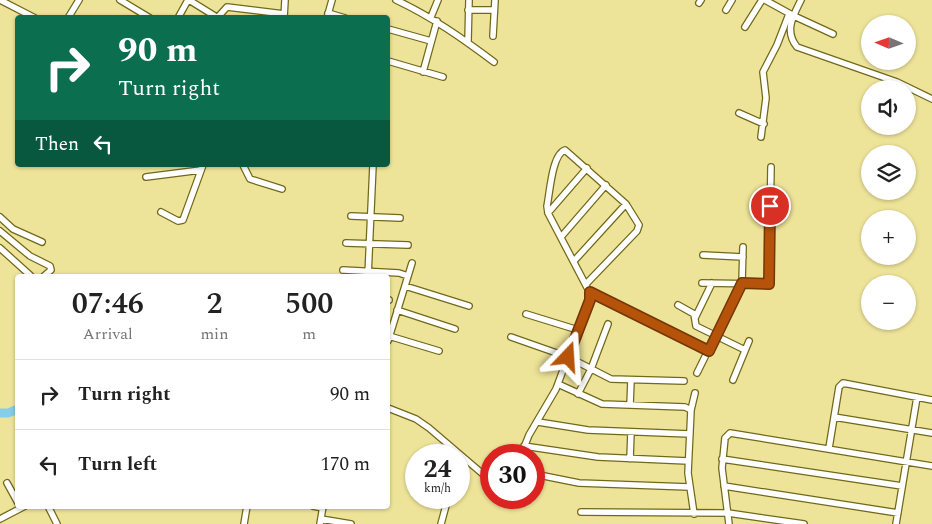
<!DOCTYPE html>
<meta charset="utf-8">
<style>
:root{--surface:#fff;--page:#f2f2f2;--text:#222;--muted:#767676;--line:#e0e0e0}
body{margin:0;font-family:Spectral,serif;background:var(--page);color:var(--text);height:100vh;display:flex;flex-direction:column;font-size:19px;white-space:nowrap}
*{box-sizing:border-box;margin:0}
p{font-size:16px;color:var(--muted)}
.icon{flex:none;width:28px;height:28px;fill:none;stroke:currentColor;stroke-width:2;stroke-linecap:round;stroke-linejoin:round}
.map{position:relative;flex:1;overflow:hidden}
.drawer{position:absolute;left:15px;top:274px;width:375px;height:235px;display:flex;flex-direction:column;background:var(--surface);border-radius:5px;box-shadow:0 1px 4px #0004}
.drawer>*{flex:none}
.guide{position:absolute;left:15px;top:15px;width:375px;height:152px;border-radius:5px;box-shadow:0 1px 4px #0004;background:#0b6e4f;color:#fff;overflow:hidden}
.needle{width:32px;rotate:272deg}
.fabs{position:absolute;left:861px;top:15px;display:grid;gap:10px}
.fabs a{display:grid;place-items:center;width:55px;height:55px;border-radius:50%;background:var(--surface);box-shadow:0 1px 4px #0004;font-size:25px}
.speed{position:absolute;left:405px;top:444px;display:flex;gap:10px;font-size:25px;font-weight:700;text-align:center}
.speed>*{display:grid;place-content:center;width:65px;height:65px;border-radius:50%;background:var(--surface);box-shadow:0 1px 4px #0004;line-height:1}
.speed small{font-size:12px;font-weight:400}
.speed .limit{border:8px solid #d22;background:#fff;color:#111}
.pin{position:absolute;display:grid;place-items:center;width:42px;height:42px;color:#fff;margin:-21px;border:2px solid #fff;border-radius:50%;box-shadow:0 1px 5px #0007}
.me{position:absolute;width:55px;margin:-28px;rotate:20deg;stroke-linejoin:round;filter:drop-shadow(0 0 4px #0008)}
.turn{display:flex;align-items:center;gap:18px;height:105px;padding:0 20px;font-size:22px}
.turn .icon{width:65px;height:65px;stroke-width:2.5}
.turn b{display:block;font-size:35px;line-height:42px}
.then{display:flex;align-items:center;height:48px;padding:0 20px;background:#0003;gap:10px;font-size:19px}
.eta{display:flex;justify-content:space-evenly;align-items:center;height:85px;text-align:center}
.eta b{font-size:30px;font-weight:600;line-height:35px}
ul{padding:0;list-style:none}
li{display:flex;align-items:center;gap:15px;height:70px;padding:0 20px;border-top:1px solid var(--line)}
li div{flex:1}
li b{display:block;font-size:19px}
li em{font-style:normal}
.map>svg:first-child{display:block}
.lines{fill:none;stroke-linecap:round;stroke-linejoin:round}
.river{stroke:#85cee8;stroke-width:9}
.minor-casing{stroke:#71681a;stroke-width:8}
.minor{stroke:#fff;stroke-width:5.5}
.route-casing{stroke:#753606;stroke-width:12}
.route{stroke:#b45309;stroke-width:9}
</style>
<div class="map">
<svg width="932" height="524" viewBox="0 0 932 524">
<rect width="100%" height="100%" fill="#eee499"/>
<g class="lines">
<path class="river" d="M 0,413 L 8,413 L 18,409"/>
<defs>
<path id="minor" d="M 0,0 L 35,18
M 120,0 L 150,18
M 189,0 L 218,18
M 396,0 C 432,17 462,38 494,62
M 765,0 L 794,16 L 833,34
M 801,0 C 793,16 784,31 797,47 L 897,82 L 932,99
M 699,3 L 701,0
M 468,10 L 494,10
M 726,10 L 732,0
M 328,13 L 345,18
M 431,17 L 438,0
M 68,18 L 79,0
M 178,18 L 188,0
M 217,18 L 227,7 L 284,14
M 284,18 L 285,0
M 327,18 L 332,0
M 745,27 L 762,0
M 388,29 L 431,41
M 493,36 L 495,0
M 468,41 L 469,0
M 388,61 L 443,77
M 423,72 L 437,21
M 739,113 L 764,124
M 761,137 L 766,98 L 763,72 L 777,45 L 789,14
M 243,165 L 250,179 L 282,189
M 146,177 L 201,170
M 161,212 L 178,221 L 183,220 L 203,165
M 548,213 L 587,168
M 351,216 L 400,218
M 0,217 L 13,229 L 42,242
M 0,231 L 30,256 L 50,266 L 51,270 L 44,276
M 561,237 L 606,185
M 346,243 L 408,245
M 0,248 L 31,276
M 703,255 L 743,257
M 574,261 L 626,204
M 343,270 L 399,273 L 408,276
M 368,276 L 373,165
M 702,283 L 769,284 L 771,167
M 405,286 L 469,306
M 590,292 L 709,351
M 388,300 L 389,300
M 678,305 L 694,314 L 696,326 L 745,350
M 397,310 L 455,329
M 526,314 L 578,330
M 695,318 L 712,283
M 389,336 L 439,351
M 511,337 L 568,357 L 611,379 L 684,381
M 388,341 L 412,263
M 697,373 L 742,282 L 743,247
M 733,380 L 749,341
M 558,384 L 602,404 L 685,407 L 691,410 L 688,473 L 694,514
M 578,394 L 591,369 L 608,324
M 630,405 L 631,380
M 388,408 L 416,419 L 429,428 L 491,481
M 691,410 L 695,393
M 834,417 L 932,433
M 538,422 L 588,430 L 690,434
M 524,446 L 598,457 L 688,461
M 829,448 L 839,387 L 843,383 L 932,400
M 521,455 L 529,435 L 556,389 L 591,295 L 548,213 L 547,206 C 550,192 552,154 565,150 L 626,204 L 639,225 L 637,231 L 586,284
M 630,459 L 631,432
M 722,459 L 902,486
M 534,474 L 579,483 L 689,487
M 7,483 L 18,503
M 724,486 L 898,513
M 48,506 L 57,524
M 313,506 L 323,508
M 581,512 L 728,513 L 804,524
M 0,519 L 25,506
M 321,519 L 351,524
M 244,524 L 247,506
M 320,524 L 323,506
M 441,524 L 448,498
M 729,524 L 722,468 L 725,438 L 730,433 L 932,466
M 896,524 L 917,397"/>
</defs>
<use href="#minor" class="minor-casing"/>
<use href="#minor" class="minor"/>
</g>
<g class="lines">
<defs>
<path id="route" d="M 568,357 L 590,300 L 590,292 L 709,351 L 742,283 L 769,284 L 770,206"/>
</defs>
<use href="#route" class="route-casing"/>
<use href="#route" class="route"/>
</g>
</svg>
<div class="fabs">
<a><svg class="needle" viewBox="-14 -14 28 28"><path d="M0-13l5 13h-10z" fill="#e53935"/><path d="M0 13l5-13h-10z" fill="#767676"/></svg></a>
<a><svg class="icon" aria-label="sound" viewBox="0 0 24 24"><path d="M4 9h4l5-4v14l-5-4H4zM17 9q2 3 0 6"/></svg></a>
<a><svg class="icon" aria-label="layers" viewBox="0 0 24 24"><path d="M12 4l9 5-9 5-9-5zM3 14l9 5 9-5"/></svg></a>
<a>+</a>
<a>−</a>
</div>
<div class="speed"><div>24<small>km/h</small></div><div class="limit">30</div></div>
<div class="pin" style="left:770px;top:206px;background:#d93025"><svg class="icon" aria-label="arrive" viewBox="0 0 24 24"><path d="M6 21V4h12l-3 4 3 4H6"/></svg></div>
<svg class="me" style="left:568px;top:357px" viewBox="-20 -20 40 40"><path d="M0-17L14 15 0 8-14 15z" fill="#b45309" stroke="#fff" stroke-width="4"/></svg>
<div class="guide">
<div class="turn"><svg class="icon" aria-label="right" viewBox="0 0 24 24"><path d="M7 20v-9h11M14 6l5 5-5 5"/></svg><div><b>90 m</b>Turn right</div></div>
<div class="then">Then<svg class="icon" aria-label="left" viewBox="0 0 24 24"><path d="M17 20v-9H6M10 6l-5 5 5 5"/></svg></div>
</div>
<section class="drawer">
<div class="eta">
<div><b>07:46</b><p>Arrival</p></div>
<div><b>2</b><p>min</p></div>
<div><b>500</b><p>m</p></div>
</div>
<ul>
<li><svg class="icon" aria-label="right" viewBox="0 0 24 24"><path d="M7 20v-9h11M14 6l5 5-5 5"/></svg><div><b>Turn right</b></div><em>90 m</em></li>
<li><svg class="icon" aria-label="left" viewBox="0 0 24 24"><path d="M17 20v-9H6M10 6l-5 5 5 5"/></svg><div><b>Turn left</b></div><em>170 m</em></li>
</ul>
</section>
</div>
